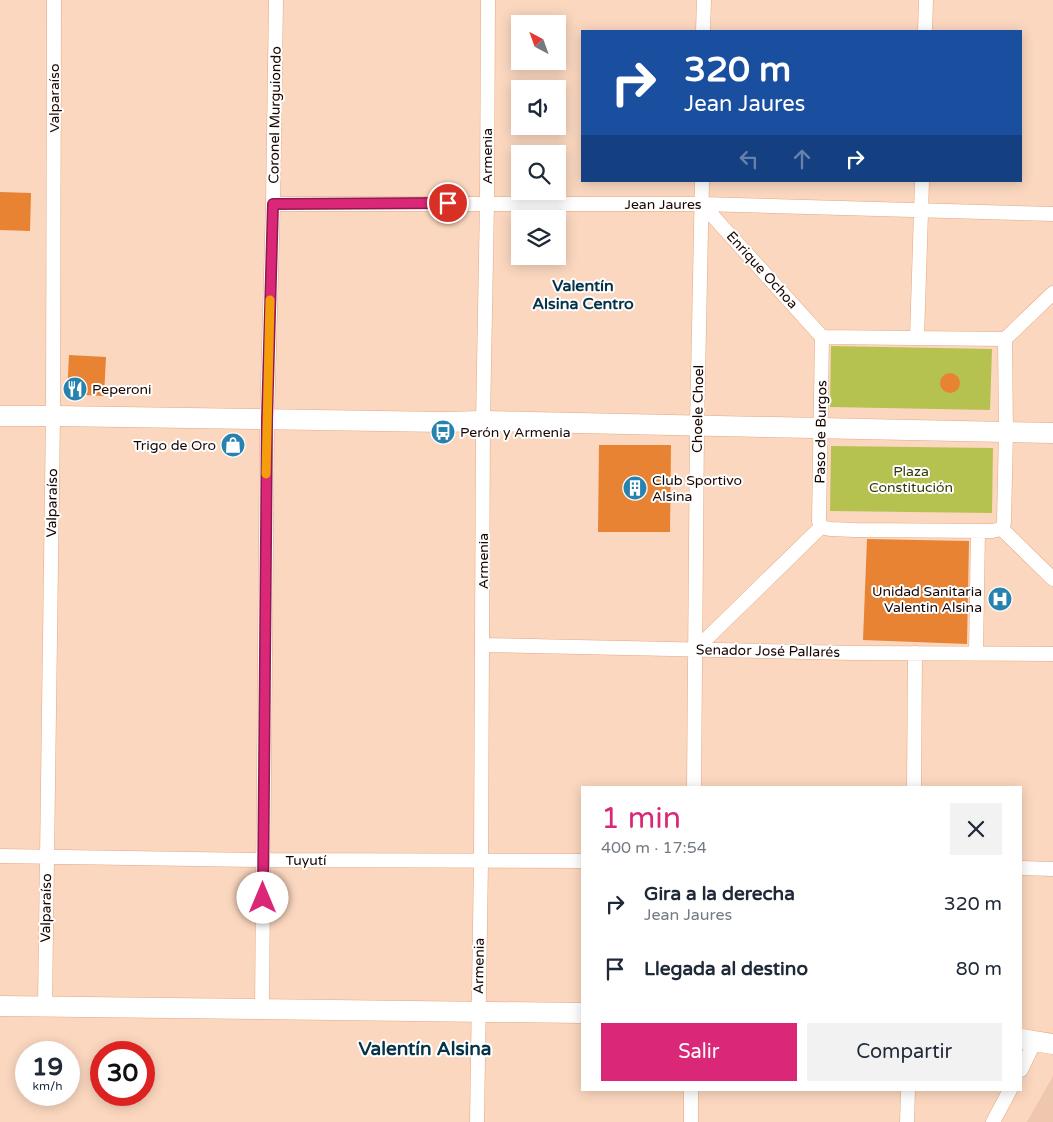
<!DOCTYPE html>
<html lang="es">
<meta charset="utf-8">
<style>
:root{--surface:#fff;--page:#f2f2f3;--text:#1f2937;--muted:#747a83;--accent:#db2777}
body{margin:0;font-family:"Varela Round",sans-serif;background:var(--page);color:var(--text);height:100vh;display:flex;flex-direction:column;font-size:19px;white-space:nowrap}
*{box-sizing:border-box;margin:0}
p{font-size:16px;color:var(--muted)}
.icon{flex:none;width:28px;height:28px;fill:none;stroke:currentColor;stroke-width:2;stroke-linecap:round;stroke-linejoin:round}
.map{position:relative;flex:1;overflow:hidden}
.details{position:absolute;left:581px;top:786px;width:441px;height:305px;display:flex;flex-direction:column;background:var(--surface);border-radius:0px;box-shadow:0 2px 12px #0003}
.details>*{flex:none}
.banner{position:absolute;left:581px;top:30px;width:441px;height:152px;border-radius:0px;box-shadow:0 2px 12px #0003;background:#1a4fa0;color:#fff;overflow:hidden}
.needle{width:32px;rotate:319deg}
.buttons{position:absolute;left:511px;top:15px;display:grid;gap:10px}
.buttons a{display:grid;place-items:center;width:55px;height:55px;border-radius:0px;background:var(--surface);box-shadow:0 2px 12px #0003;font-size:25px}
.speed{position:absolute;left:15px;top:1041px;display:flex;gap:10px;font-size:25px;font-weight:700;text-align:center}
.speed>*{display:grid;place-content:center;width:65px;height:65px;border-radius:50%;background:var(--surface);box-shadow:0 2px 12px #0003;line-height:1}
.speed small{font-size:12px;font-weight:400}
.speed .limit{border:8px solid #d22;background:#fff;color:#111}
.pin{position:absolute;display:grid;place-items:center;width:42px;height:42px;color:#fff;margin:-21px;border:2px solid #fff;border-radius:50%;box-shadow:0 1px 5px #0007}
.me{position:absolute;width:55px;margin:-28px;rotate:0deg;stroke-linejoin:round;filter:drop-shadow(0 0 4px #0008)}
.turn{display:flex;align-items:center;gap:18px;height:105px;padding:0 20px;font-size:22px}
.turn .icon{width:65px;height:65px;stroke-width:2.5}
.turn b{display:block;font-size:35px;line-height:42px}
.lanes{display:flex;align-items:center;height:48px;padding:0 20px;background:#0003;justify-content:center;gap:25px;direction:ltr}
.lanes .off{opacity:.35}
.round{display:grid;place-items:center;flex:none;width:52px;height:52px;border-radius:0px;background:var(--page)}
.headline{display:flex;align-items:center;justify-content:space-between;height:85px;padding:0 20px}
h1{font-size:30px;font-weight:600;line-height:38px;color:var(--accent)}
.cta{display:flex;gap:10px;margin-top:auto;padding:10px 20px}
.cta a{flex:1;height:58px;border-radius:0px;background:var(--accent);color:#fff;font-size:20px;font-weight:600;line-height:58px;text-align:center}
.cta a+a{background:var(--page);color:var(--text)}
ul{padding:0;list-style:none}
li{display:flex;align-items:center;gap:15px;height:65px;padding:0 20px}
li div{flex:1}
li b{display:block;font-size:19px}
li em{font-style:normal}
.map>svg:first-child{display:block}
.built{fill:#eec7ae}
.green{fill:#b6c24f}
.building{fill:#e78332}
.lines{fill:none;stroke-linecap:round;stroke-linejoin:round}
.street-casing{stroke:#e3a982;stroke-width:15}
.secondary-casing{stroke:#e3a982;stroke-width:21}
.street{stroke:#fff;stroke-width:14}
.secondary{stroke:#fff;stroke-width:20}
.route-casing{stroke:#8e194d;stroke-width:12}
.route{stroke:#db2777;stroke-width:9}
.slow{stroke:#f59e0b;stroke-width:9}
.labels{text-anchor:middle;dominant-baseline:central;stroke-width:4;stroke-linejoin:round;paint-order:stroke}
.street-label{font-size:14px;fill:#190600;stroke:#fff}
.poi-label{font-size:14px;fill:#190600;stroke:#fff;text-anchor:start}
.park-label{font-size:14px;fill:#353a03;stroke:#fff}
.quarter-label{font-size:16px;font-weight:bold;fill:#063349;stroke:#fff}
.district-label{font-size:19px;font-weight:bold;fill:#063349;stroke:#fff}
</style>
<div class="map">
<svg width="1053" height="1122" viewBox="0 0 1053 1122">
<rect width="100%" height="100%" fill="#fbd7bf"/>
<path class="built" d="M 1053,1076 L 1053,1122 L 1027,1122 Z"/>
<path class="green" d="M 831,346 L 992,349 L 990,410 L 830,407 Z
M 831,446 L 993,448 L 992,513 L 830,511 Z"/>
<path class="building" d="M 0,192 L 31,193 L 30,231 L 0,230 Z
M 69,355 L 106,357 L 104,396 L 67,394 Z
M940 383a10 10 0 1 1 20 0a10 10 0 1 1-20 0Z
M 599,445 L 671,445 L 670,532 L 598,532 Z
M 867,539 L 969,541 L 967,644 L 863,640 Z"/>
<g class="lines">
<defs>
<path id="street" d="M 703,31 L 704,0
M 925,31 L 926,0
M 273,204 L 702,204 L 1053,214
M 702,204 L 822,337
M 822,337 L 1005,339
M 917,338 L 922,181
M 1005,339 L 1053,293
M 821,527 L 819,521 L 822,337
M 821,527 L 830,529 L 855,530 L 992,531 L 1002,529
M 1002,529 L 1004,522 L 1006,432 L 1005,339
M 1002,529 L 1053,579
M 483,645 L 852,653 L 1053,654
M 695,650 L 821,527
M 976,653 L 978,531
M 694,788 L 697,426 L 702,181
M 914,788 L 915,653
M 0,856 L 264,860 L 582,861
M 1021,868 L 1053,869
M 45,1006 L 53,416 L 54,0
M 262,1010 L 267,420 L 273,204 L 276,0
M 1021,1070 L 1035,1041
M 477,1122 L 481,861 L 483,421 L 487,203 L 488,0
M 691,1122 L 691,1090
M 907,1122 L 908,1090
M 993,1122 L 1010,1090"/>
<path id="secondary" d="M 0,416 L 53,416 L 443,422 L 483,421 L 1053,433
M 0,1006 L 582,1013
M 1021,1039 L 1053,1044"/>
</defs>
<use href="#street" class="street-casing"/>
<use href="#secondary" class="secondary-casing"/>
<use href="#street" class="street"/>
<use href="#secondary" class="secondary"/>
</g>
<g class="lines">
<defs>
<path id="route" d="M 263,898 L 267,420 L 273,204 L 448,203"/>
</defs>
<use href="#route" class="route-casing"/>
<use href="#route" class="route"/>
<path class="slow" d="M 266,474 L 270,300"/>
</g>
<defs>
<symbol id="restaurant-disc" viewBox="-11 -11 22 22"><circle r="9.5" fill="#2682af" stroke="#fff"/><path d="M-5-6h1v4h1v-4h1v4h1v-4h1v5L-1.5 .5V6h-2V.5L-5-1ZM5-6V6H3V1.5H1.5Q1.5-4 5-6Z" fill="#fff"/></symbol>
<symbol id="bus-disc" viewBox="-11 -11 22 22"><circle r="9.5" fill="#2682af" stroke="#fff"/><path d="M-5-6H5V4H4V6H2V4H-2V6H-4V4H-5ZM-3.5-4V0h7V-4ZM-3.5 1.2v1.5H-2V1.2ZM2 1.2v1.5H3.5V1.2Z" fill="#fff"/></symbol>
<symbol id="shop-disc" viewBox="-11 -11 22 22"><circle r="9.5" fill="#2682af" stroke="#fff"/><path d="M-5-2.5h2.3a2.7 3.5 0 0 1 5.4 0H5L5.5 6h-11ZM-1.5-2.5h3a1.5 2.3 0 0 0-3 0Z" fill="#fff"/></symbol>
<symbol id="building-disc" viewBox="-11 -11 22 22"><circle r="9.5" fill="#2682af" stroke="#fff"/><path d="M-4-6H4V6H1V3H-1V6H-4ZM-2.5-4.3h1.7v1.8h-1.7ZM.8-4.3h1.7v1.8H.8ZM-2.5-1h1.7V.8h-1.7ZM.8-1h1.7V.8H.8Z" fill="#fff"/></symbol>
<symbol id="hospital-disc" viewBox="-11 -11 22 22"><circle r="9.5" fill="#2682af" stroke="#fff"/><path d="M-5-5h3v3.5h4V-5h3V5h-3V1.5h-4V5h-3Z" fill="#fff"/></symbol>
</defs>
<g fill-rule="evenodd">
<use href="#restaurant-disc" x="61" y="375" width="28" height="28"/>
<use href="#bus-disc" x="429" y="418" width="28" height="28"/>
<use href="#shop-disc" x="219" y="431" width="28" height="28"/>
<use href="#building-disc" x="621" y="474" width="28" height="28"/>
<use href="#hospital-disc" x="986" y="585" width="28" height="28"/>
</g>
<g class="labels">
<g class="street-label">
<text transform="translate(54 98) rotate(-90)">Valparaíso</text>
<text transform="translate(275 115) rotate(-89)">Coronel Murguiondo</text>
<text transform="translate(487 156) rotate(-90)">Armenia</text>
<text x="663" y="204">Jean Jaures</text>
<text transform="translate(762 270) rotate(48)">Enrique Ochoa</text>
<text transform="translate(698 409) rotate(-89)">Choele Choel</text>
<text transform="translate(821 432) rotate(-89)">Paso de Burgos</text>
<text transform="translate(52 503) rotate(-89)">Valparaíso</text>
<text transform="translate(483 561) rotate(-90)">Armenia</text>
<text transform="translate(768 651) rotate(1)">Senador José Pallarés</text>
<text x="306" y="860">Tuyutí</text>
<text transform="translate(46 908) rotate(-89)">Valparaíso</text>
<text transform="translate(479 966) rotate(-89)">Armenia</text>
</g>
<g class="poi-label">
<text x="92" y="389">Peperoni</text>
<text x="460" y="432">Perón y Armenia</text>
<text x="216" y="445" text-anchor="end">Trigo de Oro</text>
<text x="652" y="480">Club Sportivo<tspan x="652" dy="16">Alsina</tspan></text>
<text x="982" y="591" text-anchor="end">Unidad Sanitaria<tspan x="982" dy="16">Valentin Alsina</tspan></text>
</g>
<g class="park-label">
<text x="911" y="471">Plaza<tspan x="911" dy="16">Constitución</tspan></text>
</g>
<g class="quarter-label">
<text x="583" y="286">Valentín<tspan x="583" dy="18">Alsina Centro</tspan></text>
</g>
<g class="district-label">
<text x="425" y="1049">Valentín Alsina</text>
</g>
</g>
</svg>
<div class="buttons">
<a><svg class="needle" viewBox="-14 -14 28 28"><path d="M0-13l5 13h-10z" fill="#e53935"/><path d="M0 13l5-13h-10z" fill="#747a83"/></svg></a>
<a><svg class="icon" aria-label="sound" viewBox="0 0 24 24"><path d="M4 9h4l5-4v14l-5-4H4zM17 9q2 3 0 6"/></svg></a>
<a><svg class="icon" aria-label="search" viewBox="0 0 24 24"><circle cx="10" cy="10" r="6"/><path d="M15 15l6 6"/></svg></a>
<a><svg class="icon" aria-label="layers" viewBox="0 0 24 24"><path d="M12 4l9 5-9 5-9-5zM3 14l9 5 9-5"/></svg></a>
</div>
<div class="speed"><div>19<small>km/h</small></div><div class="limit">30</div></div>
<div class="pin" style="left:448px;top:203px;background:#d93025"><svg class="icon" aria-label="arrive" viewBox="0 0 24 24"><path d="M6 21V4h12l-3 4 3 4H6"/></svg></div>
<svg class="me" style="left:263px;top:898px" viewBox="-20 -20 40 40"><circle r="19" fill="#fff"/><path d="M0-13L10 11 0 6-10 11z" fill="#db2777"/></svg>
<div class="banner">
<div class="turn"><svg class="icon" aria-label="right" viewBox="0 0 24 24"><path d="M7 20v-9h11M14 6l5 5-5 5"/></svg><div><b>320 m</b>Jean Jaures</div></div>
<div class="lanes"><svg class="icon off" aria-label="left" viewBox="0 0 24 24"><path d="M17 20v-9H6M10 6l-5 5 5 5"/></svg><svg class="icon off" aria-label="ahead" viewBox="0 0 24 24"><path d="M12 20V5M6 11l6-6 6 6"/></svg><svg class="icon" aria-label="right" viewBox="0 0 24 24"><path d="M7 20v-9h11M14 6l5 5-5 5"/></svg></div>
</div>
<section class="details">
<div class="headline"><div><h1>1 min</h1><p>400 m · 17:54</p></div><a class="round"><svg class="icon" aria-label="close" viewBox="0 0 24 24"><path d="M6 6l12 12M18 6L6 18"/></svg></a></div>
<ul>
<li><svg class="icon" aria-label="right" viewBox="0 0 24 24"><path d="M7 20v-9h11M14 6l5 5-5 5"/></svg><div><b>Gira a la derecha</b><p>Jean Jaures</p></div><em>320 m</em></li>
<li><svg class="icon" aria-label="arrive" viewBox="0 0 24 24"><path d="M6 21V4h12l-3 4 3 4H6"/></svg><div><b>Llegada al destino</b></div><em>80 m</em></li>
</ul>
<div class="cta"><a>Salir</a><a>Compartir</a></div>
</section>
</div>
